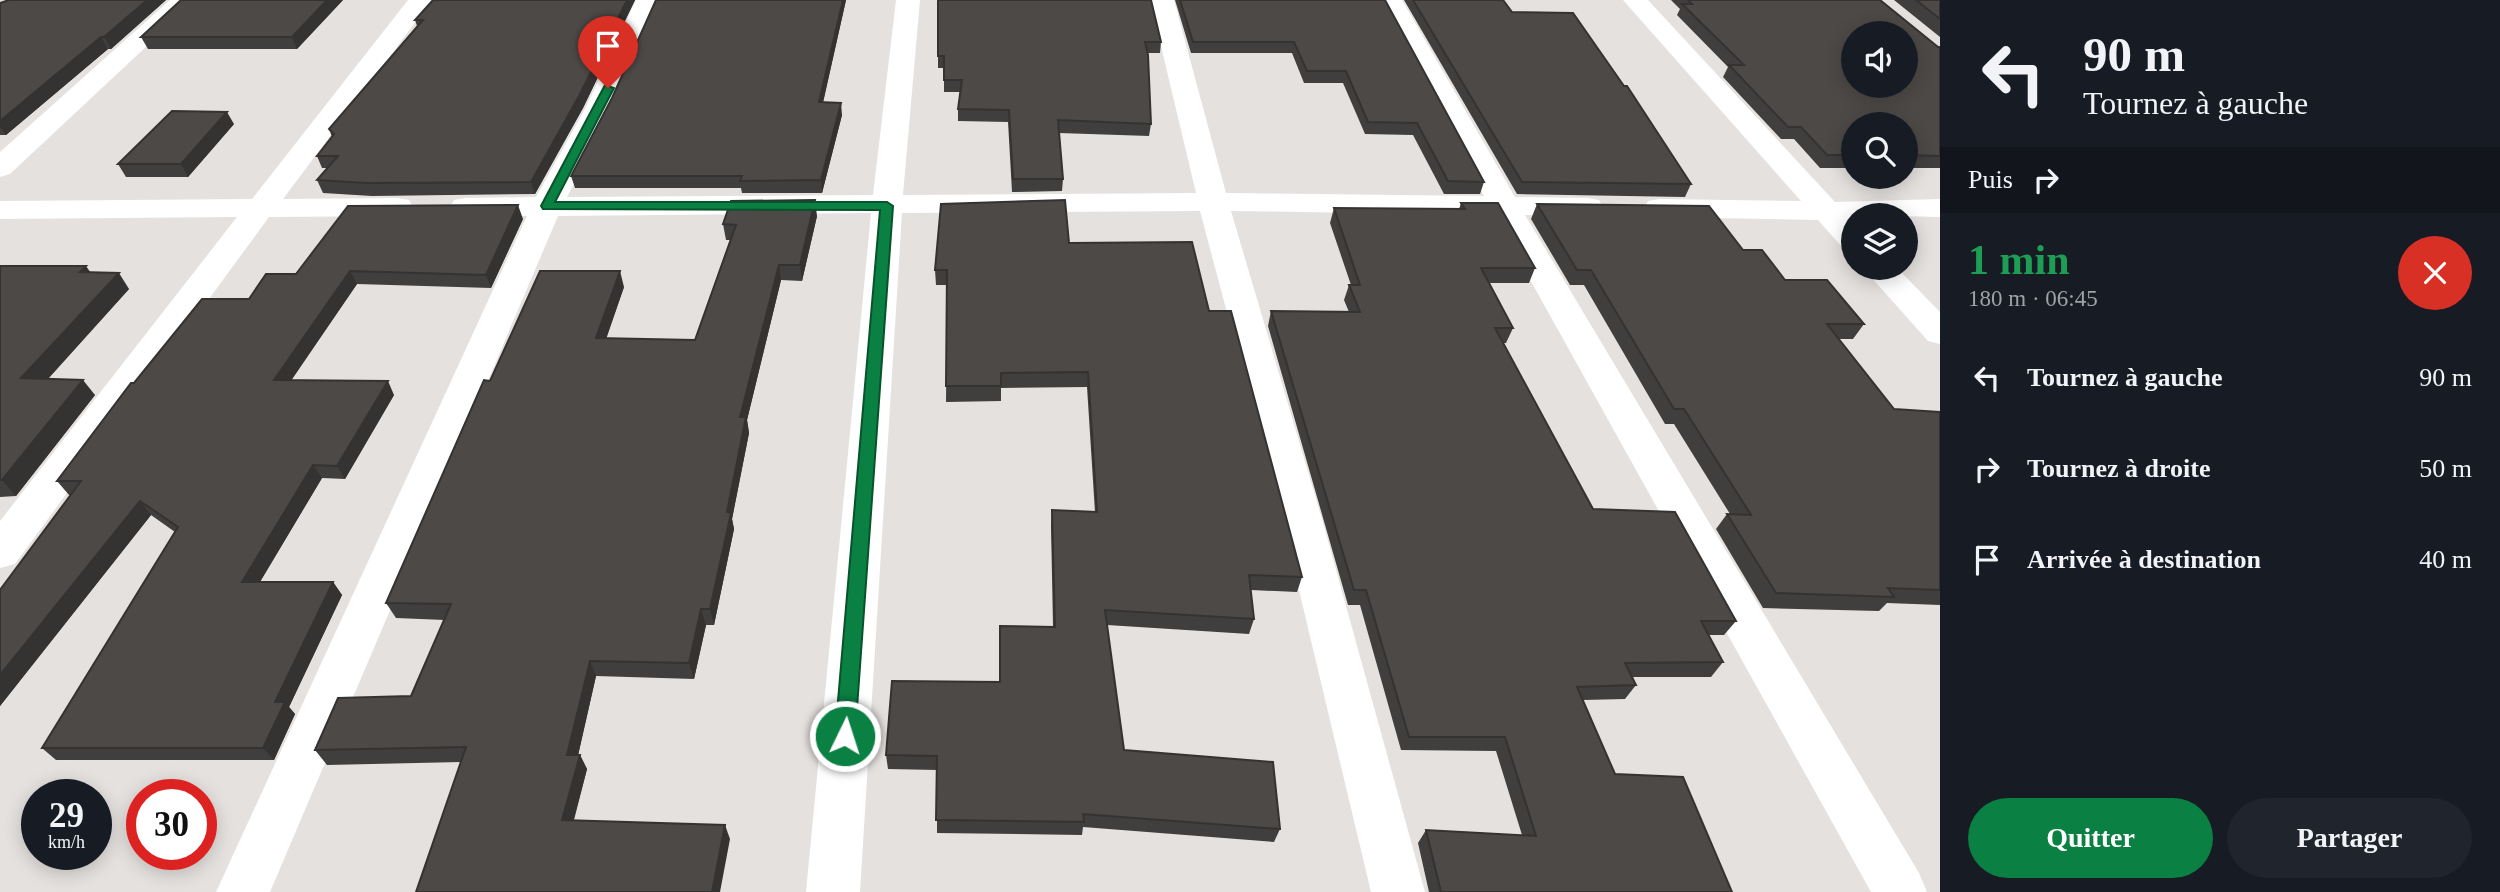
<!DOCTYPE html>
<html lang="fr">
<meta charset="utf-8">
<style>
:root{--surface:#171b24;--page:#20242c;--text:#f1f3f6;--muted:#9ea1a6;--accent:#0b8043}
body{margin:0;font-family:"Times New Roman",serif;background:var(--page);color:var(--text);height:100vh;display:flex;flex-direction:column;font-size:26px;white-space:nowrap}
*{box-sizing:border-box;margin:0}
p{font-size:23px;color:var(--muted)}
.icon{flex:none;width:38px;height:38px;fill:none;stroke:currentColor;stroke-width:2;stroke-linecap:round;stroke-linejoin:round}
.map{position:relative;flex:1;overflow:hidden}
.drawer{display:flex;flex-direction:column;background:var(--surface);width:560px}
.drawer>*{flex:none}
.banner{background:#171b24;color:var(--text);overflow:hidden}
.tools{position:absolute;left:1841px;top:21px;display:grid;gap:14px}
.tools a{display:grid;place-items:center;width:77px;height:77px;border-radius:50%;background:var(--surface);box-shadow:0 4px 18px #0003;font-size:35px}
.speed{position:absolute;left:21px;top:779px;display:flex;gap:14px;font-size:35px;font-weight:700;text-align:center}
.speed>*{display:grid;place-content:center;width:91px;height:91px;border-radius:50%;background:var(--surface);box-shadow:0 4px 18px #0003;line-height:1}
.speed small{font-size:18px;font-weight:400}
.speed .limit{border:10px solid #d22;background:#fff;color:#111}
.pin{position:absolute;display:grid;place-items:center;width:60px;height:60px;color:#fff;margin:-72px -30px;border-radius:50% 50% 50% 0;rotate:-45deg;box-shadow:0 0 7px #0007}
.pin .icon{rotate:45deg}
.me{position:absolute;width:77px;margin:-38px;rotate:4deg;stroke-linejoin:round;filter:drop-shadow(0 0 5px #0008)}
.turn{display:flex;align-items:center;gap:24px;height:147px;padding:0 28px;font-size:32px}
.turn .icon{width:91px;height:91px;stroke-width:2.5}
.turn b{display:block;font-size:49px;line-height:60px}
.then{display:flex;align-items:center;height:66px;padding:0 28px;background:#0003;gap:14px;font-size:26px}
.round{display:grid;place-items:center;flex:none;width:74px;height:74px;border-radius:37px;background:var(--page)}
.headline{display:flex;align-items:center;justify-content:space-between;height:119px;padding:0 28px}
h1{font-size:42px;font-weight:700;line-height:52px;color:#1e9e55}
.primary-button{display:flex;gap:14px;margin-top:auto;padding:14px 28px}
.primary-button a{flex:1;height:80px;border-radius:42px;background:var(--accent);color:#fff;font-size:28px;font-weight:700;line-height:80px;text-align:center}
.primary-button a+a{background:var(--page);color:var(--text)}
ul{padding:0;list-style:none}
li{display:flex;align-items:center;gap:21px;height:91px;padding:0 28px}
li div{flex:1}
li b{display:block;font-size:26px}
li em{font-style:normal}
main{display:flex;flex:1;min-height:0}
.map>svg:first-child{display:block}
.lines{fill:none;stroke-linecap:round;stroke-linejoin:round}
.street{fill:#fff;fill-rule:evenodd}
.wall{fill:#413f3d}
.shaded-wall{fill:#353332}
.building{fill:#4c4947;stroke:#353332;stroke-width:2;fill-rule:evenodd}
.route{fill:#0b8043;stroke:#07532c;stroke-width:2}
</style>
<main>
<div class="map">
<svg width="1940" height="892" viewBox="0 0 1940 892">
<rect width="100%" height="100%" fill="#e5e1df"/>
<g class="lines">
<path class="street" d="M 170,0 L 196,0 L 10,174 L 0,177 L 0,152 Z
M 408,0 L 432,0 L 283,199 L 398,198 L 409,200 L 413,207 L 409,214 L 398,216 L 269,217 L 15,564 L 0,568 L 0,521 L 237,217 L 0,219 L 0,201 L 252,199 Z
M 636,0 L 660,0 L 613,109 L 567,197 L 873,195 L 896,0 L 920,0 L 903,195 L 1196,193 L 1150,0 L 1174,0 L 1226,193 L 1484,196 L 1378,0 L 1402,0 L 1515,197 L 1588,198 L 1599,200 L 1603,207 L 1599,214 L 1588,216 L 1525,215 L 1919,873 L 1927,892 L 1871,892 L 1494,215 L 1231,211 L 1322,519 L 1425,892 L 1371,892 L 1282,519 L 1200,211 L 902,213 L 860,892 L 806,892 L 871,213 L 558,216 L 270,892 L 216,892 L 527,216 L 465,216 L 454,214 L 450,207 L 454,200 L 465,198 L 536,197 L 585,109 Z
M 1623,0 L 1648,0 L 1835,202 L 1940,199 L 1940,217 L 1853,215 L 1853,250 L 1842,247 L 1818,220 L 1659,217 L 1648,215 L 1644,208 L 1648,201 L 1659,199 L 1801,201 Z
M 1863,268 L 1897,268 L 1940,312 L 1940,344 L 1928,341 Z"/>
</g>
<path class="wall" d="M 9,0 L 166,0 L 111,49 L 108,49 L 6,135 L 0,135 L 0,3 Z
M 343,0 L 297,49 L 148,49 L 141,37 Z
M 433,0 L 635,0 L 583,108 L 535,194 L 372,196 L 323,193 L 317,180 L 328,168 L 322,168 L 317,156 L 332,137 L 329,129 L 417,26 L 415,20 Z
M 656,0 L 846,0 L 823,103 L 842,115 L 822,193 L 742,193 L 741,188 L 575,188 L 571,176 L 612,98 Z
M 938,0 L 1161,42 L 1160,53 L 1148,53 L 1151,124 L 1149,136 L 1059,133 L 1063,179 L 1062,191 L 1012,192 L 1008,122 L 958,121 L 958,109 L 960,92 L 944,92 L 944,68 L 938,68 Z
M 1175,0 L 1385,0 L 1484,182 L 1480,194 L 1444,194 L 1413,135 L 1365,134 L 1343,83 L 1304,83 L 1292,53 L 1191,53 Z
M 1404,0 L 1503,0 L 1512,12 L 1691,184 L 1685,197 L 1517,194 Z
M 1671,0 L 1880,0 L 1938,47 L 1940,47 L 1940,168 L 1906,168 L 1906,124 L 1853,124 L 1853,168 L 1820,168 L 1794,139 L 1781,139 L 1723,77 L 1728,67 L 1677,15 L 1680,9 Z
M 1894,0 L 1940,0 L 1940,37 Z
M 234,124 L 188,177 L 126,177 L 118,164 Z
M 1461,203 L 1535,268 L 1529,283 L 1489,283 L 1513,328 L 1506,343 L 1503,343 L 1593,509 L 1736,621 L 1724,635 L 1709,635 L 1723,662 L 1711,677 L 1632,677 L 1636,685 L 1625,699 L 1583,700 L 1615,774 L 1732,892 L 1429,892 L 1418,843 L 1426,830 L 1522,835 L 1496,751 L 1401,750 L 1360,605 L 1348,605 L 1268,326 L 1271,311 L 1349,312 L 1344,300 L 1349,285 L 1351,285 L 1330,223 L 1334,208 L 1459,209 Z
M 1537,204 L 1743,250 L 1785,280 L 1864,324 L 1853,339 L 1839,339 L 1894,409 L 1940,412 L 1940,605 L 1887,603 L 1879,611 L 1763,608 L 1716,529 L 1727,514 L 1730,514 L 1674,424 L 1665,424 L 1584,285 L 1570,285 L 1531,219 Z
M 817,216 L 802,281 L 781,280 L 747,420 L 749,433 L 732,519 L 734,529 L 714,625 L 706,625 L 694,679 L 596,676 L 578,755 L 580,755 L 587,769 L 574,820 L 730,839 L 416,892 L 461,762 L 327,765 L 315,750 L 411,696 L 445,620 L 396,618 L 386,603 L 490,381 L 624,287 L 606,338 L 695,340 L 730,240 L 726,240 L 723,224 Z
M 523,219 L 491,288 L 357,284 L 291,380 L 394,395 L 345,479 L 322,478 L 260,582 L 333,582 L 342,595 L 289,707 L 295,714 L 274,760 L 56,760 L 42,748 L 175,532 L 151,515 L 0,706 L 0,590 L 71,495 L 69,495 L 57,481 L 134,383 L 249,299 L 296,274 Z
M 1069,243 L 1209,311 L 1302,577 L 1297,592 L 1251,590 L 1254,619 L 1249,634 L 1107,625 L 1124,750 L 1280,829 L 1274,842 L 1083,827 L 1082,835 L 937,833 L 937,770 L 888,769 L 886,755 L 999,682 L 1053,627 L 1051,525 L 1052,510 L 1095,512 L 1087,387 L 1001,388 L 1001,401 L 946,402 L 947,285 L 936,285 L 935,270 Z
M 0,266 L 90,272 L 129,289 L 48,379 L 95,395 L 16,496 L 0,497 Z"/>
<path class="shaded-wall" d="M 147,0 L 166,0 L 111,49 L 104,37 Z
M 327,0 L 343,0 L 297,49 L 292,37 Z
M 627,0 L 635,0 L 583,108 L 535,194 L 531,182 Z
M 843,0 L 846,0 L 820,115 L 819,102 Z
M 101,37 L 108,49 L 6,135 L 0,127 L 0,121 Z
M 841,103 L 842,115 L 822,193 L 821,180 Z
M 227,112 L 234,124 L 188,177 L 181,164 Z
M 815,200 L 817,216 L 802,281 L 800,265 Z
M 518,205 L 523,219 L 491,288 L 486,275 Z
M 779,265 L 781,280 L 747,420 L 749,433 L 732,519 L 734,529 L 714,625 L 710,609 L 727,512 L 740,417 Z
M 86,266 L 97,282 L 80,272 Z
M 350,271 L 357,284 L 282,394 L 274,380 Z
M 620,271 L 624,287 L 601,354 L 596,338 Z
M 119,273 L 129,289 L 34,394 L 21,378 Z
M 83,380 L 95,395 L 16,496 L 2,480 Z
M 388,381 L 394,395 L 345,479 L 337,466 Z
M 313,465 L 322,478 L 252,595 L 242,582 Z
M 140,501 L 151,515 L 0,706 L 0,675 Z
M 333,582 L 342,595 L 289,707 L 295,714 L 274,760 L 263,748 L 275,702 Z
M 701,609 L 706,625 L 694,679 L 689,663 Z
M 590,661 L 596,676 L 575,769 L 567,755 Z
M 580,755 L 587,769 L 570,833 L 562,820 Z
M 725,825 L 730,839 L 720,892 L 712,892 Z"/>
<path class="building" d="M 9,0 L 147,0 L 104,37 L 101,37 L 0,121 L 0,3 Z
M 181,0 L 327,0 L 292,37 L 141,37 Z
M 433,0 L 627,0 L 579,96 L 531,182 L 366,183 L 317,180 L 338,156 L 317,156 L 334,134 L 329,129 L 423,20 L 415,20 Z
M 656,0 L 843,0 L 819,102 L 841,103 L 821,180 L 740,181 L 742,176 L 571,176 L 612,98 Z
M 938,0 L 1151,0 L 1161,42 L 1145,42 L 1148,55 L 1151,124 L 1058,120 L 1063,179 L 1013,179 L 1009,110 L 958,109 L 962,80 L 944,80 L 944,56 L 938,56 Z
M 1180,0 L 1385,0 L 1484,182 L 1448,181 L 1417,123 L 1368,122 L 1346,71 L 1307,71 L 1294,42 L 1193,42 Z
M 1413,0 L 1503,0 L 1512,12 L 1573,13 L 1624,86 L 1627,86 L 1691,184 L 1522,182 Z
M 1688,0 L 1880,0 L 1938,47 L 1940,47 L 1940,156 L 1906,155 L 1906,124 L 1853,124 L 1853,155 L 1827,155 L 1801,127 L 1788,127 L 1729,65 L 1744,65 L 1682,4 L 1692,4 ZM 1853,33 L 1906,33 L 1906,86 L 1853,86 Z
M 1916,0 L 1940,0 L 1940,19 Z
M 172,111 L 227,112 L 181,164 L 118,164 Z
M 815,200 L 800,265 L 779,265 L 740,417 L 746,417 L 727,512 L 731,513 L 710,609 L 701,609 L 689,663 L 590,661 L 567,755 L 580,755 L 562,820 L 725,825 L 712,892 L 416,892 L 466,747 L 315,750 L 338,698 L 411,696 L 451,604 L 386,603 L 484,380 L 490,381 L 540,271 L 620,271 L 596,338 L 695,340 L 736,225 L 723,224 L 731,201 Z
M 1065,200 L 1069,243 L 1192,242 L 1209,311 L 1231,311 L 1302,577 L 1249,575 L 1254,619 L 1105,610 L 1124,750 L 1273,762 L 1280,829 L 1083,814 L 1084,822 L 936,820 L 937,756 L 886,755 L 892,681 L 1000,682 L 1000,626 L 1055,627 L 1052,510 L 1097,512 L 1088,372 L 1001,373 L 1001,386 L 946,386 L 947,270 L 935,270 L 941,204 Z
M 1461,203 L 1498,203 L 1535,268 L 1481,268 L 1513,328 L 1495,328 L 1593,509 L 1675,512 L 1736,621 L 1701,621 L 1723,662 L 1625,663 L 1636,685 L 1577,687 L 1615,774 L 1683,777 L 1732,892 L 1441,892 L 1426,830 L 1536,836 L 1505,737 L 1409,737 L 1366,590 L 1354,590 L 1271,311 L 1360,312 L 1349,285 L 1360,285 L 1334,208 L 1465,209 Z
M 1537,204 L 1709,206 L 1743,250 L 1762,250 L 1785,280 L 1827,280 L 1864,324 L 1827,324 L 1894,409 L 1940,412 L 1940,590 L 1888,588 L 1894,597 L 1776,593 L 1727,514 L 1751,515 L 1684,409 L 1674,409 L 1591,270 L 1577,270 Z
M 518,205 L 486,275 L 350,271 L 274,380 L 388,381 L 337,466 L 313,465 L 242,582 L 333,582 L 275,702 L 285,702 L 263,748 L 42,748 L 178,527 L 140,501 L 0,675 L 0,590 L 81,481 L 57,481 L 131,383 L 134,383 L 202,299 L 249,299 L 266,274 L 296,274 L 348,206 Z
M 0,266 L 86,266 L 80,272 L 119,273 L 21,378 L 83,380 L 2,480 L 0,480 Z"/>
<path class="route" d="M 605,85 L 614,88 L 555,202 L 887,202 L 893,206 L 855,736 L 852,742 L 845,745 L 838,742 L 835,736 L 880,210 L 543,209 L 541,206 Z"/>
</svg>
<div class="tools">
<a><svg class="icon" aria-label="sound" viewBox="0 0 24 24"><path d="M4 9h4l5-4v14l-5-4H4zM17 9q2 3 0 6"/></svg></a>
<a><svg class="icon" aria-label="search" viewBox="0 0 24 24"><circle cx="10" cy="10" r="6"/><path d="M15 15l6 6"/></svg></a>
<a><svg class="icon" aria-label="layers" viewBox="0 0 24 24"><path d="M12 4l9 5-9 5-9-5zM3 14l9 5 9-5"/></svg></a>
</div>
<div class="speed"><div>29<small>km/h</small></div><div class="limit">30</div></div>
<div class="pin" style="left:608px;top:88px;background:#d93025"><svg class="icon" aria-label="arrive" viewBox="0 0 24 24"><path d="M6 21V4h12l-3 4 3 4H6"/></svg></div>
<svg class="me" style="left:845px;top:736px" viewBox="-20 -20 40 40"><circle r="17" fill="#0b8043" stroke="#fff" stroke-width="3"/><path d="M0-11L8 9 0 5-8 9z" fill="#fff"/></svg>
</div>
<section class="drawer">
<div class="banner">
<div class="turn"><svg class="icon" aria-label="left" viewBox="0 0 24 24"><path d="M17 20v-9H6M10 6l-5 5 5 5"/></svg><div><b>90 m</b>Tournez à gauche</div></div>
<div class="then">Puis<svg class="icon" aria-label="right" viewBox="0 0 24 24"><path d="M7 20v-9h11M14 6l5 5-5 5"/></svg></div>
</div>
<div class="headline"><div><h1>1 min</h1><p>180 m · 06:45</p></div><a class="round" style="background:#d93025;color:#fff"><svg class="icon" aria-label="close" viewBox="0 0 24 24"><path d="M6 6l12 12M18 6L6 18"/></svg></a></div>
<ul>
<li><svg class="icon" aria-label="left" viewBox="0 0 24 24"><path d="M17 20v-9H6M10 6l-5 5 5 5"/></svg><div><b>Tournez à gauche</b></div><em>90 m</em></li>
<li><svg class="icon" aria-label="right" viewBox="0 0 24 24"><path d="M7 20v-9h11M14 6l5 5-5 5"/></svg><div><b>Tournez à droite</b></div><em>50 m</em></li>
<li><svg class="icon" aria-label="arrive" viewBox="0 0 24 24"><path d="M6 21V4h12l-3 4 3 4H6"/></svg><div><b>Arrivée à destination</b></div><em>40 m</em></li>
</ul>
<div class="primary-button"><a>Quitter</a><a>Partager</a></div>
</section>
</main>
